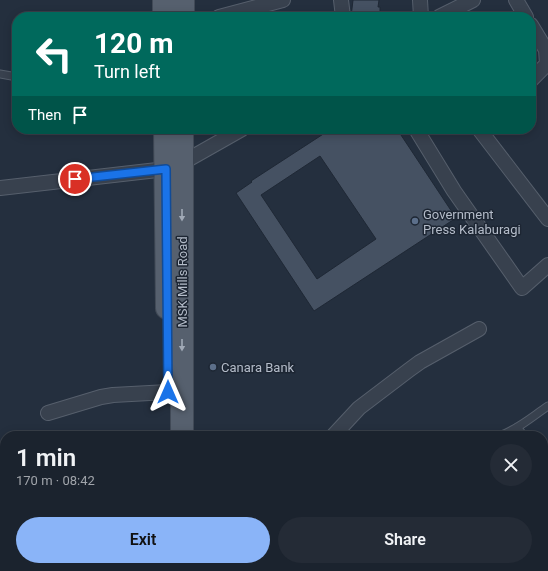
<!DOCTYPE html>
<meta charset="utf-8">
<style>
:root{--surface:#1b232e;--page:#242b36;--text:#f1f3f6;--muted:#a0a4aa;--line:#39404a;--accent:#8ab4f8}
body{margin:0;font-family:Roboto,sans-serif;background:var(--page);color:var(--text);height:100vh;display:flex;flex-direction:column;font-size:15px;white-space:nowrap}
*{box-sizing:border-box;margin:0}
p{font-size:13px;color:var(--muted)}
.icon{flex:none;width:22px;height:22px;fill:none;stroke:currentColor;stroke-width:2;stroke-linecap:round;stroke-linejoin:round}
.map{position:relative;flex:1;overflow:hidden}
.sheet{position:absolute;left:0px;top:431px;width:548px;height:140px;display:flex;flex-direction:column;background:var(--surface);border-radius:16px 16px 0 0;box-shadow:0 2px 10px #0003,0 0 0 1px var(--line)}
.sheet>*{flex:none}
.hud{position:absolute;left:12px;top:12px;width:524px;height:122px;border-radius:16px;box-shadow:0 2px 10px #0003,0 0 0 1px var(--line);background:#00695c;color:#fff;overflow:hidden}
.pin{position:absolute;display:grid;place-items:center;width:34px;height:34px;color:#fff;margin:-17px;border:2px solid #fff;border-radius:50%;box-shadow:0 1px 4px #0007}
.me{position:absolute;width:44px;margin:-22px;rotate:0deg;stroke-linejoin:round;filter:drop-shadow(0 0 3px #0008)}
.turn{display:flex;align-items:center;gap:14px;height:84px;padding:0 16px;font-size:18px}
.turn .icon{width:52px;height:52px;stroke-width:2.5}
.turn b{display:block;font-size:28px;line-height:34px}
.then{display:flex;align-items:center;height:38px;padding:0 16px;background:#0003;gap:8px;font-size:15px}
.round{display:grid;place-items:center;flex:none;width:42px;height:42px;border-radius:21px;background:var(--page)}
.head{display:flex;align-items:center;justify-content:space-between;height:68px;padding:0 16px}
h1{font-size:24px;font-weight:600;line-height:30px}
.action{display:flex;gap:8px;margin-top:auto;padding:8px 16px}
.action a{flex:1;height:46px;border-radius:24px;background:var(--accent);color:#111;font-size:16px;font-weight:600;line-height:46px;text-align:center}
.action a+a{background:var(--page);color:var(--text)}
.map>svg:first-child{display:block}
.building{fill:#455162;stroke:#1f2835;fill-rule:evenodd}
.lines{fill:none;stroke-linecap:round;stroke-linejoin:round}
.service-casing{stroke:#565f6c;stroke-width:9}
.minor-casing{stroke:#565f6c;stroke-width:16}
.primary-casing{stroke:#414a57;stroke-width:24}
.service{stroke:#38414e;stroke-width:7}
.minor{stroke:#38414e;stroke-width:14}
.primary{stroke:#56606e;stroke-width:22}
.oneway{fill:#a1aab7}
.route-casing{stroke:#114b97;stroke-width:10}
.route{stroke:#1a73e8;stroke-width:7}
.service-dot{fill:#5c6f8a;stroke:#1d2633;stroke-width:1.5}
.labels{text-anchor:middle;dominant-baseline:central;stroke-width:3;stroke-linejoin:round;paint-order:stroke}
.poi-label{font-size:13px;fill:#b4bcc9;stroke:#1d2633;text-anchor:start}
.street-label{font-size:13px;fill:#b4bcc9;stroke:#1d2633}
</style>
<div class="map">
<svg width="548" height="571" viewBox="0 0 548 571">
<rect width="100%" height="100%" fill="#242f3e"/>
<path class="building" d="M 353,0 L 379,0 L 378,7 L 380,7 L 380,17 L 351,17 Z
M 331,129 L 397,129 L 456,218 L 314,311 L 236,193 L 252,182 L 251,181 ZM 320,156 L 376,239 L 317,279 L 261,195 Z"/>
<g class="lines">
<defs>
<path id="service" d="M 0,74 L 17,77
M 517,427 L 524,436
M 499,436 C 517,430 533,416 548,406
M 543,458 L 548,464"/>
<path id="minor" d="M 341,0 L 343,17
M 420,0 L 421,17
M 516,0 L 526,17
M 219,17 L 283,0
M 439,17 L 473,0
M 531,25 L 546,50 L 547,64 L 531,80
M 416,129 L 454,191 L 522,288 L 548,265
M 479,129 L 548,219
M 0,188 L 166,169 L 182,163 L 242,129
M 48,413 L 101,397 L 113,395 L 168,392
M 333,436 L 359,408 L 409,370 L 420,362 L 479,329
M 0,566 L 3,571
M 466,566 L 472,571
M 408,571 L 414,566"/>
<path id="primary" d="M 164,0 L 164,17
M 183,0 L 183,17
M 165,129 L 167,308
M 182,129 L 182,436
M 162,571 L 163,566
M 178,571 L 178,566"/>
</defs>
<use href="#service" class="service-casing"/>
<use href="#minor" class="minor-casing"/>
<use href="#primary" class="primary-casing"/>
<use href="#service" class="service"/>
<use href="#minor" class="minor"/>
<use href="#primary" class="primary"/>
</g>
<defs><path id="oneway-solid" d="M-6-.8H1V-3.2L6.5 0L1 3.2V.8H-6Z"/></defs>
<g class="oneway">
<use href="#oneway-solid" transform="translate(182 215) rotate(90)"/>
<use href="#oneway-solid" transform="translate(182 345) rotate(90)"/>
</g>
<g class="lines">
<defs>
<path id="route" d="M 75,179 L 166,169 L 168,392"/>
</defs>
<use href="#route" class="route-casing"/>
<use href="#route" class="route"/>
</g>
<g class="service-dot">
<circle cx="415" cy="221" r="4"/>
<circle cx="213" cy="367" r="4"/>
</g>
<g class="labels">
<g class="poi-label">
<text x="423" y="214">Government<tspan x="423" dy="15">Press Kalaburagi</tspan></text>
<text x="221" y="367">Canara Bank</text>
</g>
<g class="street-label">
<text transform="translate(182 282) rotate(-90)">MSK Mills Road</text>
</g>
</g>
</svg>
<div class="pin" style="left:75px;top:179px;background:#d93025"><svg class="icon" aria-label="arrive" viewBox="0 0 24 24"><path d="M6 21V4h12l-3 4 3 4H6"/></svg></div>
<svg class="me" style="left:168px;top:392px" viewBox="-20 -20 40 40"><path d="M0-17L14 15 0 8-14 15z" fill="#1a73e8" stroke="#fff" stroke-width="4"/></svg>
<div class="hud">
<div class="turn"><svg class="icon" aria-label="left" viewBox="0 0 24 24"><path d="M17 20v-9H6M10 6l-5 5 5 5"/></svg><div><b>120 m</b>Turn left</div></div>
<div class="then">Then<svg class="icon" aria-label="arrive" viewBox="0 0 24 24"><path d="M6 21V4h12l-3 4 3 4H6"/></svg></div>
</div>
<section class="sheet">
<div class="head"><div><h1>1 min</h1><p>170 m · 08:42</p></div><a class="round"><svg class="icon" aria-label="close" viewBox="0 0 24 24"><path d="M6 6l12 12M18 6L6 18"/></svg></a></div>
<div class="action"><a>Exit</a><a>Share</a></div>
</section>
</div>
